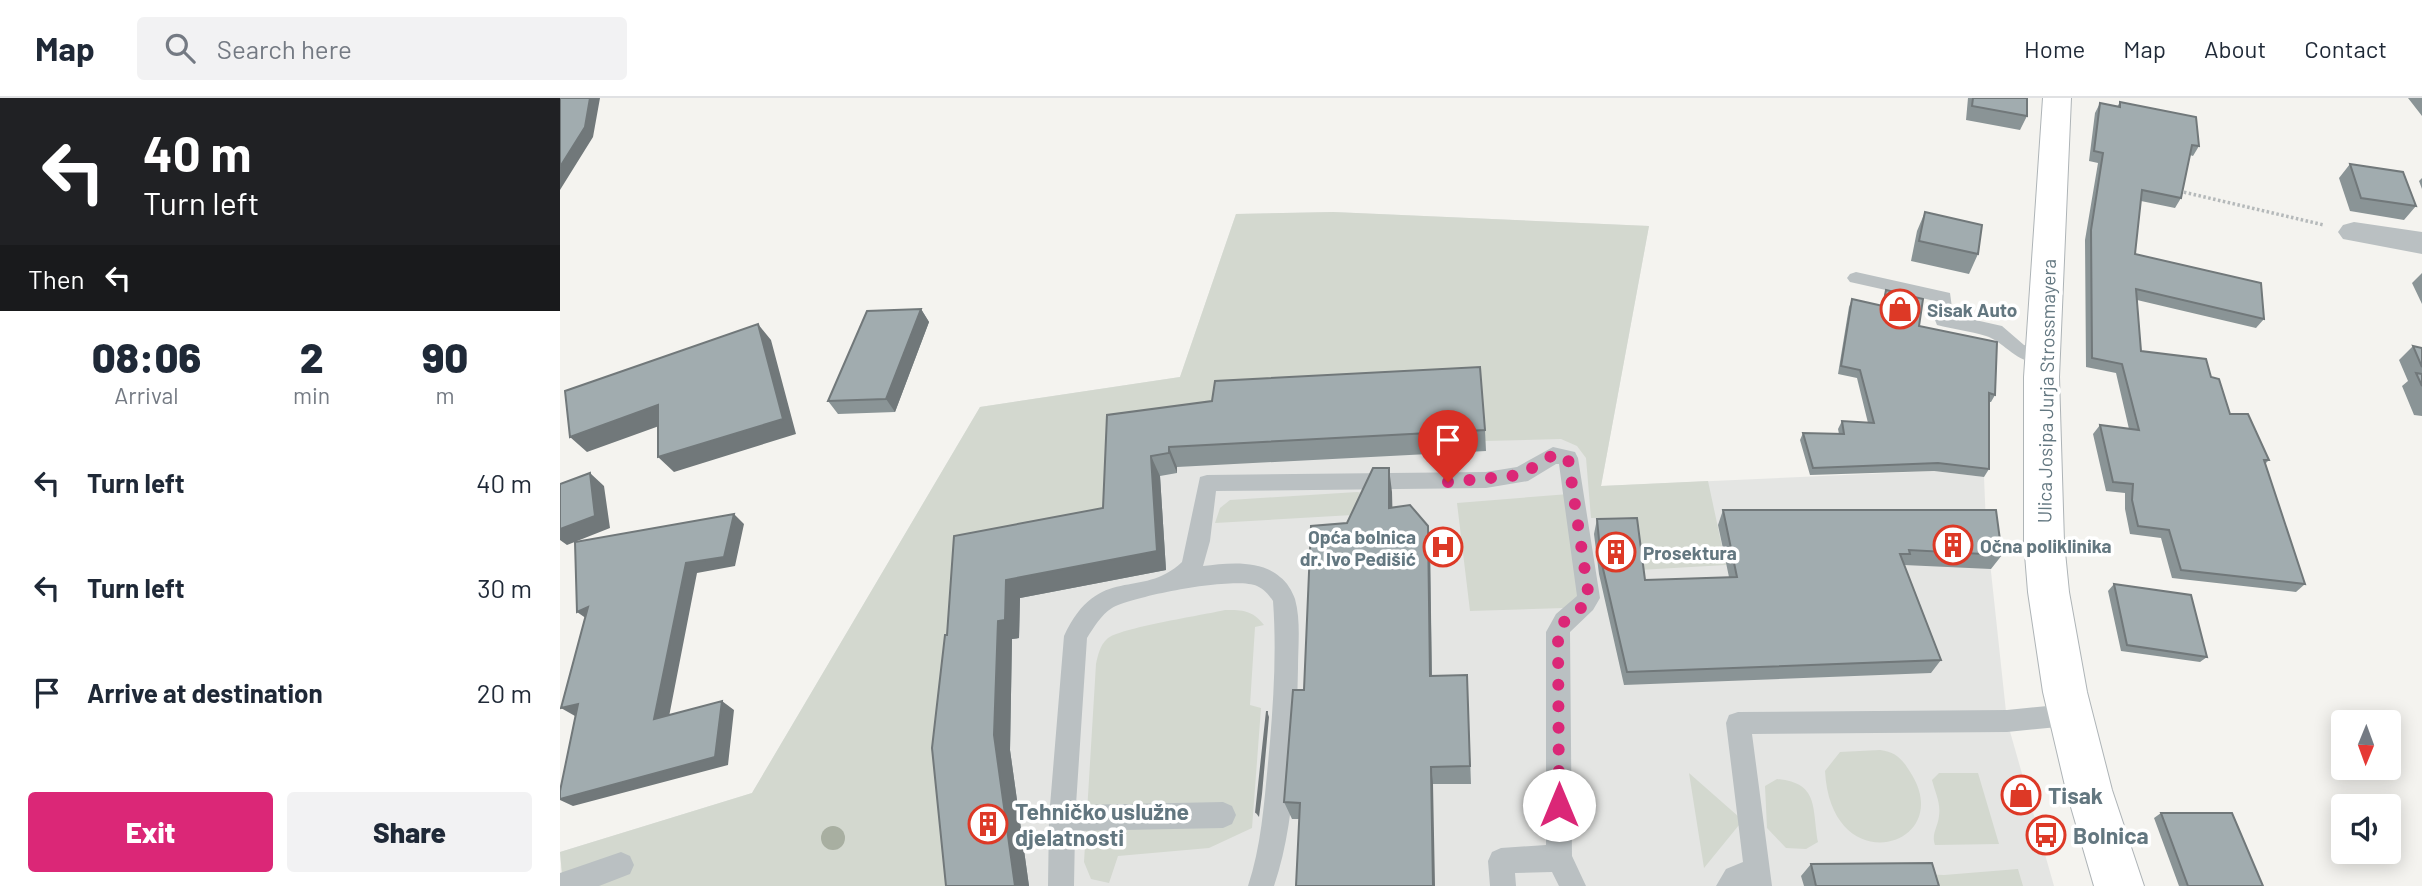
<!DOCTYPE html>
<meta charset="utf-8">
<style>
:root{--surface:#fff;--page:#f2f2f3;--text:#1f2937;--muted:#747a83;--line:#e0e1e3;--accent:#db2777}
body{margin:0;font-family:Barlow,sans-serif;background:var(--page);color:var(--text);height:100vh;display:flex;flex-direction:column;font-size:26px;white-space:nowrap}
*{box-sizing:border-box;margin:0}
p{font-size:23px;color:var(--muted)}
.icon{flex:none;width:38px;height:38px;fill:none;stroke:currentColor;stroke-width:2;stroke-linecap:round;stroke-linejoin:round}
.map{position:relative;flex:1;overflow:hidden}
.details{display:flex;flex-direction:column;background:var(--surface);width:560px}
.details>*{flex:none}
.top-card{background:#202124;color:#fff;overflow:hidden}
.needle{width:46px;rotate:181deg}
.tools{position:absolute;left:1771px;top:612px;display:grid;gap:14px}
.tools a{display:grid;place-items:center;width:70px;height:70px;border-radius:7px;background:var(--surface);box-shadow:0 4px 18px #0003;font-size:35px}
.pin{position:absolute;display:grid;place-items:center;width:60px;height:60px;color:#fff;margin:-72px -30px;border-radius:50% 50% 50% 0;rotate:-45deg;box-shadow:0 0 7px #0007}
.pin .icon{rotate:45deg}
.me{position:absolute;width:77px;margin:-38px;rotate:0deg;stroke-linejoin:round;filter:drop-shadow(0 0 5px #0008)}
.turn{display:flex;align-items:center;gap:24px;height:147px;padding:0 28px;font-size:32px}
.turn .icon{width:91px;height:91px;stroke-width:2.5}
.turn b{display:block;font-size:49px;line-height:60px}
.then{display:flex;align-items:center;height:66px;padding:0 28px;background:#0003;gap:14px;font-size:26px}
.eta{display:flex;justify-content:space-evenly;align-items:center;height:119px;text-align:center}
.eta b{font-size:42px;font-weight:800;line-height:49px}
.action{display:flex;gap:14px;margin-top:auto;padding:14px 28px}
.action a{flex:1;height:80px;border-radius:7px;background:var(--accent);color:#fff;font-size:28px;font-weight:800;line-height:80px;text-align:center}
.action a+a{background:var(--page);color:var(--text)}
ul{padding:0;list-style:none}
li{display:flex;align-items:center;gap:21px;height:105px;padding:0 28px}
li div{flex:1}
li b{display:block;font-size:26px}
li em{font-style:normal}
header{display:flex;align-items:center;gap:42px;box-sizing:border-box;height:98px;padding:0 35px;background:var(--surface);border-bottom:2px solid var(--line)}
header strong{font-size:33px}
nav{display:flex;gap:38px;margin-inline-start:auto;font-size:24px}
.search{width:490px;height:63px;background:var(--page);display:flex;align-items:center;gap:18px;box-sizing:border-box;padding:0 24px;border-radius:7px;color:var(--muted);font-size:26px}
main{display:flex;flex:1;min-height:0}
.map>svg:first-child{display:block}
.built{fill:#e4e5e3}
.green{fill:#d3d8cf}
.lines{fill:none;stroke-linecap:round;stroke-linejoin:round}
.primary-casing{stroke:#aeb4b7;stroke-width:2}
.path{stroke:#b5b9ba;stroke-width:3.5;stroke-dasharray:2.5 2.5;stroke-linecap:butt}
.service{fill:#bac0c2;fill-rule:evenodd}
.minor{fill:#bac0c2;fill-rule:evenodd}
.primary{fill:#fff;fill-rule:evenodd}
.tree{fill:#a8afa1}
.wall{fill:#8a9496}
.shaded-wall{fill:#71787a}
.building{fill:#a1acaf;stroke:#71787a;stroke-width:2}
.route{stroke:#db2777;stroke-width:12;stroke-dasharray:0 21.6}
.labels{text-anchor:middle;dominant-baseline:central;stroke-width:7;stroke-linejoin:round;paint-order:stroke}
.poi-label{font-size:19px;font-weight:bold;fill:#637780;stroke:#fff;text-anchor:start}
.street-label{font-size:19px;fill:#637780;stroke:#fff}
.near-poi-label{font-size:23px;font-weight:bold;fill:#637780;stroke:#fff;text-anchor:start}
</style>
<header>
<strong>Map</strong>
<div class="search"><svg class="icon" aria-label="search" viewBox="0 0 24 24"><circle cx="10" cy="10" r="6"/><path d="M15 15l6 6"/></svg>Search here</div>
<nav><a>Home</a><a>Map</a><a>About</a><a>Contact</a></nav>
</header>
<main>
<section class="details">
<div class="top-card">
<div class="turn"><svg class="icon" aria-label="left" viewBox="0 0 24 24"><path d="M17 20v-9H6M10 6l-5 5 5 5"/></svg><div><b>40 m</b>Turn left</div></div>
<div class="then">Then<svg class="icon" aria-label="left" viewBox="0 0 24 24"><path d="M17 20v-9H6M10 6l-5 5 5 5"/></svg></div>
</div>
<div class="eta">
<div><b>08:06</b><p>Arrival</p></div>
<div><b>2</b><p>min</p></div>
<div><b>90</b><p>m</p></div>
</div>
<ul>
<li><svg class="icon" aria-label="left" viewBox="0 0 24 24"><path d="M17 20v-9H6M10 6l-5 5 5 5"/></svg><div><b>Turn left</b></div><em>40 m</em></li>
<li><svg class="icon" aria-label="left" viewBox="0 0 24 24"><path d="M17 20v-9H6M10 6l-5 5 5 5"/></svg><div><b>Turn left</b></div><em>30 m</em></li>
<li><svg class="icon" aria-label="arrive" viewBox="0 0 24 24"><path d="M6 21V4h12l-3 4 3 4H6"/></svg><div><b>Arrive at destination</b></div><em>20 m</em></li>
</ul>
<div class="action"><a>Exit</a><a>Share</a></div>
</section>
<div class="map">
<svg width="1862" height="788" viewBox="0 0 1862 788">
<rect width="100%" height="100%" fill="#f4f3ef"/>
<path class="built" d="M 773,114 L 1089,128 L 1041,388 L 1374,373 L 1424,379 L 1426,427 L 1447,623 L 1494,788 L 3,788 L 0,754 L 192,695 L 420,309 L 620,279 L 676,116 Z"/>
<path class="green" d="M 773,114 L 1089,128 L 1041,388 L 1148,383 L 1166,467 L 1079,472 L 1070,419 L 1031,420 L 1026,360 L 1017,348 L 1001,341 L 925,343 L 616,336 L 553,430 L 408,458 L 403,788 L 3,788 L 0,754 L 192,695 L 420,309 L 620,279 L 676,116 Z
M 797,394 L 809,396 L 810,416 L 655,425 L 660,410 L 670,402 Z
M 1009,396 L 1019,495 L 1017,502 L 1004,510 L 910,513 L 897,405 Z
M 665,512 C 683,512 692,512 704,527 L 695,529 L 690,607 L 701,610 L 692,730 L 649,750 L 558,758 L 549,785 L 531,781 L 524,764 L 536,566 C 538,557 540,547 547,541 C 558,530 644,517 665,512 Z
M 1320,652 C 1337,654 1343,662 1352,677 C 1395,749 1271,785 1265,673 L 1280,654 Z
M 1129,675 L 1179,719 L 1179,727 L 1144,770 Z
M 1379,675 L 1418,675 L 1439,746 L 1375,747 C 1371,736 1378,729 1379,718 C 1381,705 1375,694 1372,682 Z
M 1217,681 C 1259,685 1252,709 1258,744 L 1246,751 L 1226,750 L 1207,730 L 1205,688 Z
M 1458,771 L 1463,788 L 1475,788 L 1363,788 L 1359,776 L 1384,777 Z"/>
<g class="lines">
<defs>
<path id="primary" d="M 1483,0 L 1511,0 L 1499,279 L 1504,444 L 1509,494 L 1527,594 L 1552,692 L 1584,788 L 1534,788 L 1506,692 L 1483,594 L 1468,494 L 1464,444 L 1464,279 Z"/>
</defs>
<use href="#primary" class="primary-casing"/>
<path class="path" d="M 1619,93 L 1764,127"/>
<path class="service" d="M 1296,174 L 1390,195 L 1393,217 L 1442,228 L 1464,247 L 1490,253 L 1493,258 L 1490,263 C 1460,272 1446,244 1426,238 C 1410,233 1393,231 1377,227 L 1375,222 L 1375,203 L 1290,184 L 1287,180 L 1290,176 Z
M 993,349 L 1015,354 L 1018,360 L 1040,500 L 1033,512 L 1010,534 L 1012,758 L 1026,788 L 999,788 L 992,774 L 955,775 L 956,788 L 930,788 L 928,763 L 932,754 L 941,750 L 986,747 L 986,534 L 996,516 L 1017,498 L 999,366 L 996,366 L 968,383 L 926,390 L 656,393 L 650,443 L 643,468 C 667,465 700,461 720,479 C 727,484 732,493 735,501 C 741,522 738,549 738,570 C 736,642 737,720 714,788 L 688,788 C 701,749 704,707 708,665 C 713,612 717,557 713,503 C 709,497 704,491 697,488 C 674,478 574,498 552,510 C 541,517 534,529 527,540 L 516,707 L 663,704 L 672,708 L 676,717 L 672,726 L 663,730 L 515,733 L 514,788 L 488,788 L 489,720 L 504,538 C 539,464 581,503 622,464 L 640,379 L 647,377 L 926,374 L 957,369 Z
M 1508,606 L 1517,609 L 1520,617 L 1517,625 L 1508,628 L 1447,634 L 1192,636 L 1212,788 L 1156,788 L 1166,771 L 1183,764 L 1166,625 L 1169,617 L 1178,614 L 1447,612 Z
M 61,754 L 70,758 L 74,767 L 70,776 L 39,788 L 0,788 L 0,775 Z"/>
<path class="minor" d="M 1794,124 L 1862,134 L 1862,156 L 1783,141 L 1778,134 L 1783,127 Z"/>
<use href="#primary" class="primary"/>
</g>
<circle class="tree" cx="273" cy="740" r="12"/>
<path class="wall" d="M 1408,0 L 1467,0 L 1467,18 L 1460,32 L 1406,22 Z
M 1848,0 L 1862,0 L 1862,18 Z
M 1560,4 L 1639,48 L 1633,58 L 1630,57 L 1621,100 L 1615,110 L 1581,103 L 1575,156 L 1704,221 L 1696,230 L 1577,202 L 1581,253 L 1651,279 L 1670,316 L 1709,362 L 1705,366 L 1745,486 L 1736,494 L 1612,480 L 1601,440 L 1570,436 L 1565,411 L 1565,395 L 1546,393 L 1533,336 L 1540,327 L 1569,331 L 1556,275 L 1526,269 L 1525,142 L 1538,65 L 1529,63 L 1535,15 L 1540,5 L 1557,9 Z
M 1790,66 L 1856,108 L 1844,122 L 1790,113 L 1779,80 Z
M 1862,80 L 1862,91 L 1859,83 Z
M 1365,114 L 1418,156 L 1409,176 L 1351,163 L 1357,133 Z
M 1862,175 L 1862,206 L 1852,185 Z
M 1326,192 L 1359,228 L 1435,297 L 1431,304 L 1429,304 L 1429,371 L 1424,379 L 1374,373 L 1250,377 L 1240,342 L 1243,335 L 1279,336 L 1278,331 L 1282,323 L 1308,325 L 1297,280 L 1278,276 L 1289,209 L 1292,201 L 1321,208 Z
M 361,211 L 369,224 L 335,314 L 278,316 L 268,303 Z
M 1853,248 L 1862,250 L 1862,318 L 1854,317 L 1842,288 L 1848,283 L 1839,262 Z
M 547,317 L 925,332 L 926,353 L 617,369 L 617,375 L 600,378 L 606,472 L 460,500 L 459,540 L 452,541 L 450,652 L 469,788 L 386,788 L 387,537 L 543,410 Z
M 832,394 L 832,410 L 870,451 L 872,578 L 907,577 L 911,686 L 873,686 L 740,721 L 732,721 L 724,704 L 744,592 L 787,425 Z
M 1163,412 L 1442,457 L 1431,471 L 1344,467 L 1381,562 L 1371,575 L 1064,587 L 1039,476 L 1034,436 L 1037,421 L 1085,482 L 1169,479 L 1158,427 Z
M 1554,486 L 1647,559 L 1640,564 L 1561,553 L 1548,493 Z
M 1601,715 L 1703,788 L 1619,788 L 1594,720 Z
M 1251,766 L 1379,788 L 1244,788 L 1241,778 Z"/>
<path class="shaded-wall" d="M 30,0 L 40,0 L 33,39 L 0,92 L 0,69 Z
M 361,211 L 369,224 L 335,314 L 326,301 Z
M 198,226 L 211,242 L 236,336 L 114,374 L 98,359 Z
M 98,307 L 113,323 L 27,354 L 10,339 Z
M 609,349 L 617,369 L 617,375 L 609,355 Z
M 591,358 L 600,378 L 606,472 L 460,500 L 459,540 L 452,541 L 450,652 L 469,788 L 455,788 L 434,637 L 438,523 L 446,482 L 597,453 Z
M 829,370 L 832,394 L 833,433 L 829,410 Z
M 30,375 L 44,388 L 50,430 L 7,447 L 0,442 L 0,431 Z
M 174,416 L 184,426 L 175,468 L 137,475 L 107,629 L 94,621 L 126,465 Z
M 868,428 L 870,451 L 872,598 L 870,578 Z
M 28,509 L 30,523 L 17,514 Z
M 162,603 L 174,612 L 168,667 L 13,708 L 0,702 L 0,701 Z
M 18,606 L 15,618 L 1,610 Z
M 707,613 L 709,619 L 702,696 L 699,719 L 696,715 Z
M 871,669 L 873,686 L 875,788 L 873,788 Z"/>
<path class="building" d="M 0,0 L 30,0 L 25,29 L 0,69 Z
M 1413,0 L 1467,0 L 1467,18 L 1412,8 Z
M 1560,4 L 1636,19 L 1639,48 L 1632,47 L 1621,100 L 1582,92 L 1575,156 L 1701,185 L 1704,221 L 1576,191 L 1581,253 L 1646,261 L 1651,279 L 1659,281 L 1670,316 L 1688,316 L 1709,362 L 1704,362 L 1745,486 L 1621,472 L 1609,432 L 1578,428 L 1572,402 L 1573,386 L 1553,384 L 1540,327 L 1579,332 L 1562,266 L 1532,260 L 1531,132 L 1543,55 L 1534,53 L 1540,5 L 1560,9 Z
M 1790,66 L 1843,74 L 1856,108 L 1801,100 Z
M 1365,114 L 1422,127 L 1418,156 L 1359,143 Z
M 1326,192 L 1363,201 L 1359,228 L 1437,244 L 1435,297 L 1429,295 L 1429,371 L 1378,365 L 1253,370 L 1243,335 L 1284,336 L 1282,323 L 1314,325 L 1300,272 L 1281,268 L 1292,201 L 1323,208 Z
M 361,211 L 326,301 L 268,303 L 307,213 Z
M 198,226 L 223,321 L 98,359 L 98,307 L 10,339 L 5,293 Z
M 1853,248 L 1862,250 L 1862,269 Z
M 920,269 L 925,332 L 609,349 L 609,355 L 591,358 L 597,453 L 446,482 L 445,522 L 438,523 L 434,637 L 455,788 L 386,788 L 372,650 L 385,537 L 387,537 L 394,438 L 543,410 L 547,317 L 652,303 L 655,283 Z
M 1856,275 L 1862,276 L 1862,288 Z
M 813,370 L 829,370 L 829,410 L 850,407 L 868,428 L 870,578 L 907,577 L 910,668 L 871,669 L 873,788 L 736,788 L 740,705 L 724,704 L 733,592 L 744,592 L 751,428 L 787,425 Z
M 30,375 L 35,418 L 0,431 L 0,386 Z
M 1163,412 L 1436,412 L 1442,457 L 1349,452 L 1350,456 L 1340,456 L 1381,562 L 1067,574 L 1041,462 L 1037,421 L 1077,420 L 1085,482 L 1177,479 Z
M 174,416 L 164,459 L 126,465 L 94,621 L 162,603 L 155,659 L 0,701 L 0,693 L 18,606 L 1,610 L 28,509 L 17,514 L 15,444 Z
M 1554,486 L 1631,497 L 1647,559 L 1567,547 Z
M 707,613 L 700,691 L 696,715 Z
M 1601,715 L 1672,715 L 1703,788 L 1628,788 Z
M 1372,765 L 1379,788 L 1256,788 L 1251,766 Z"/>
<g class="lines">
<path class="route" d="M 888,384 L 961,377 L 993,357 L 1008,360 L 1029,500 C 1021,515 1004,517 998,534 L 999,707"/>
</g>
<defs>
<symbol id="shop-ring" viewBox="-11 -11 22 22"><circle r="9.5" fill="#fff" stroke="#dd3926" stroke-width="1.5"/><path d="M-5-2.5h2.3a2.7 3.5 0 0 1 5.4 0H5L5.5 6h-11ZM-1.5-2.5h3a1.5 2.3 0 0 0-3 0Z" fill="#dd3926"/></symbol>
<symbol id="building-ring" viewBox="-11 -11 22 22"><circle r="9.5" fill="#fff" stroke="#dd3926" stroke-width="1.5"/><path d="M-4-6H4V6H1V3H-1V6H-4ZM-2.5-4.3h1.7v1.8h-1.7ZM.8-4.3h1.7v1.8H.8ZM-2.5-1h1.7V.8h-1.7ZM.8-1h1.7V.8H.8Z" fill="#dd3926"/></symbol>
<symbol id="hospital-ring" viewBox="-11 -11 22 22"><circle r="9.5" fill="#fff" stroke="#dd3926" stroke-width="1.5"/><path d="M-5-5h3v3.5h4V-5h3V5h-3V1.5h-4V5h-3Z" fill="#dd3926"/></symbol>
<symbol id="bus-ring" viewBox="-11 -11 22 22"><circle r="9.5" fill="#fff" stroke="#dd3926" stroke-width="1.5"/><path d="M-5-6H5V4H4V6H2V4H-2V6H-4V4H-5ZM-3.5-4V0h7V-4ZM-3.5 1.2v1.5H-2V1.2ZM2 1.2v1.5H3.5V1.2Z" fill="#dd3926"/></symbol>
</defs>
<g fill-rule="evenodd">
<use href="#shop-ring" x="1318" y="189" width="44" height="44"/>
<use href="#building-ring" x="1371" y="425" width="44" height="44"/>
<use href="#hospital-ring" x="861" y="427" width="44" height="44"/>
<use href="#building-ring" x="1034" y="432" width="44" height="44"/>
<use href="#shop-ring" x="1439" y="675" width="44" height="44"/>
<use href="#building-ring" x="406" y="704" width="44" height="44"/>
<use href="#bus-ring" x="1464" y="715" width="44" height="44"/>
</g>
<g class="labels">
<g class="poi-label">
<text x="1367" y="211">Sisak Auto</text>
<text x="856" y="438" text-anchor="end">Opća bolnica<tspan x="856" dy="22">dr. Ivo Pedišić</tspan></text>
<text x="1420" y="447">Očna poliklinika</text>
<text x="1083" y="454">Prosektura</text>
</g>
<g class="street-label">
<text transform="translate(1486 293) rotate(-89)">Ulica Josipa Jurja Strossmayera</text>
</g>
<g class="near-poi-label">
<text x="1488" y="697">Tisak</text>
<text x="455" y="713">Tehničko uslužne<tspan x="455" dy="26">djelatnosti</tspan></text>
<text x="1513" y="737">Bolnica</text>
</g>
</g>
</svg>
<div class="tools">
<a><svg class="needle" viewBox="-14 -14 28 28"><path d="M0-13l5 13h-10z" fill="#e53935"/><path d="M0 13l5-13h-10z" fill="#747a83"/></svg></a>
<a><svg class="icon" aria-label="sound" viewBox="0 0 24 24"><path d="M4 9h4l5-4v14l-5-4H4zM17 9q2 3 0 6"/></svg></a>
</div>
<div class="pin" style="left:888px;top:384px;background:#d93025"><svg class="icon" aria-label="arrive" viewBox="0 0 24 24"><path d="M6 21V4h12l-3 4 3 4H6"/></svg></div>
<svg class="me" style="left:999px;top:707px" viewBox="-20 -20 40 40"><circle r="19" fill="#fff"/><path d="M0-13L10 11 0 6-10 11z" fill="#db2777"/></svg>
</div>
</main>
